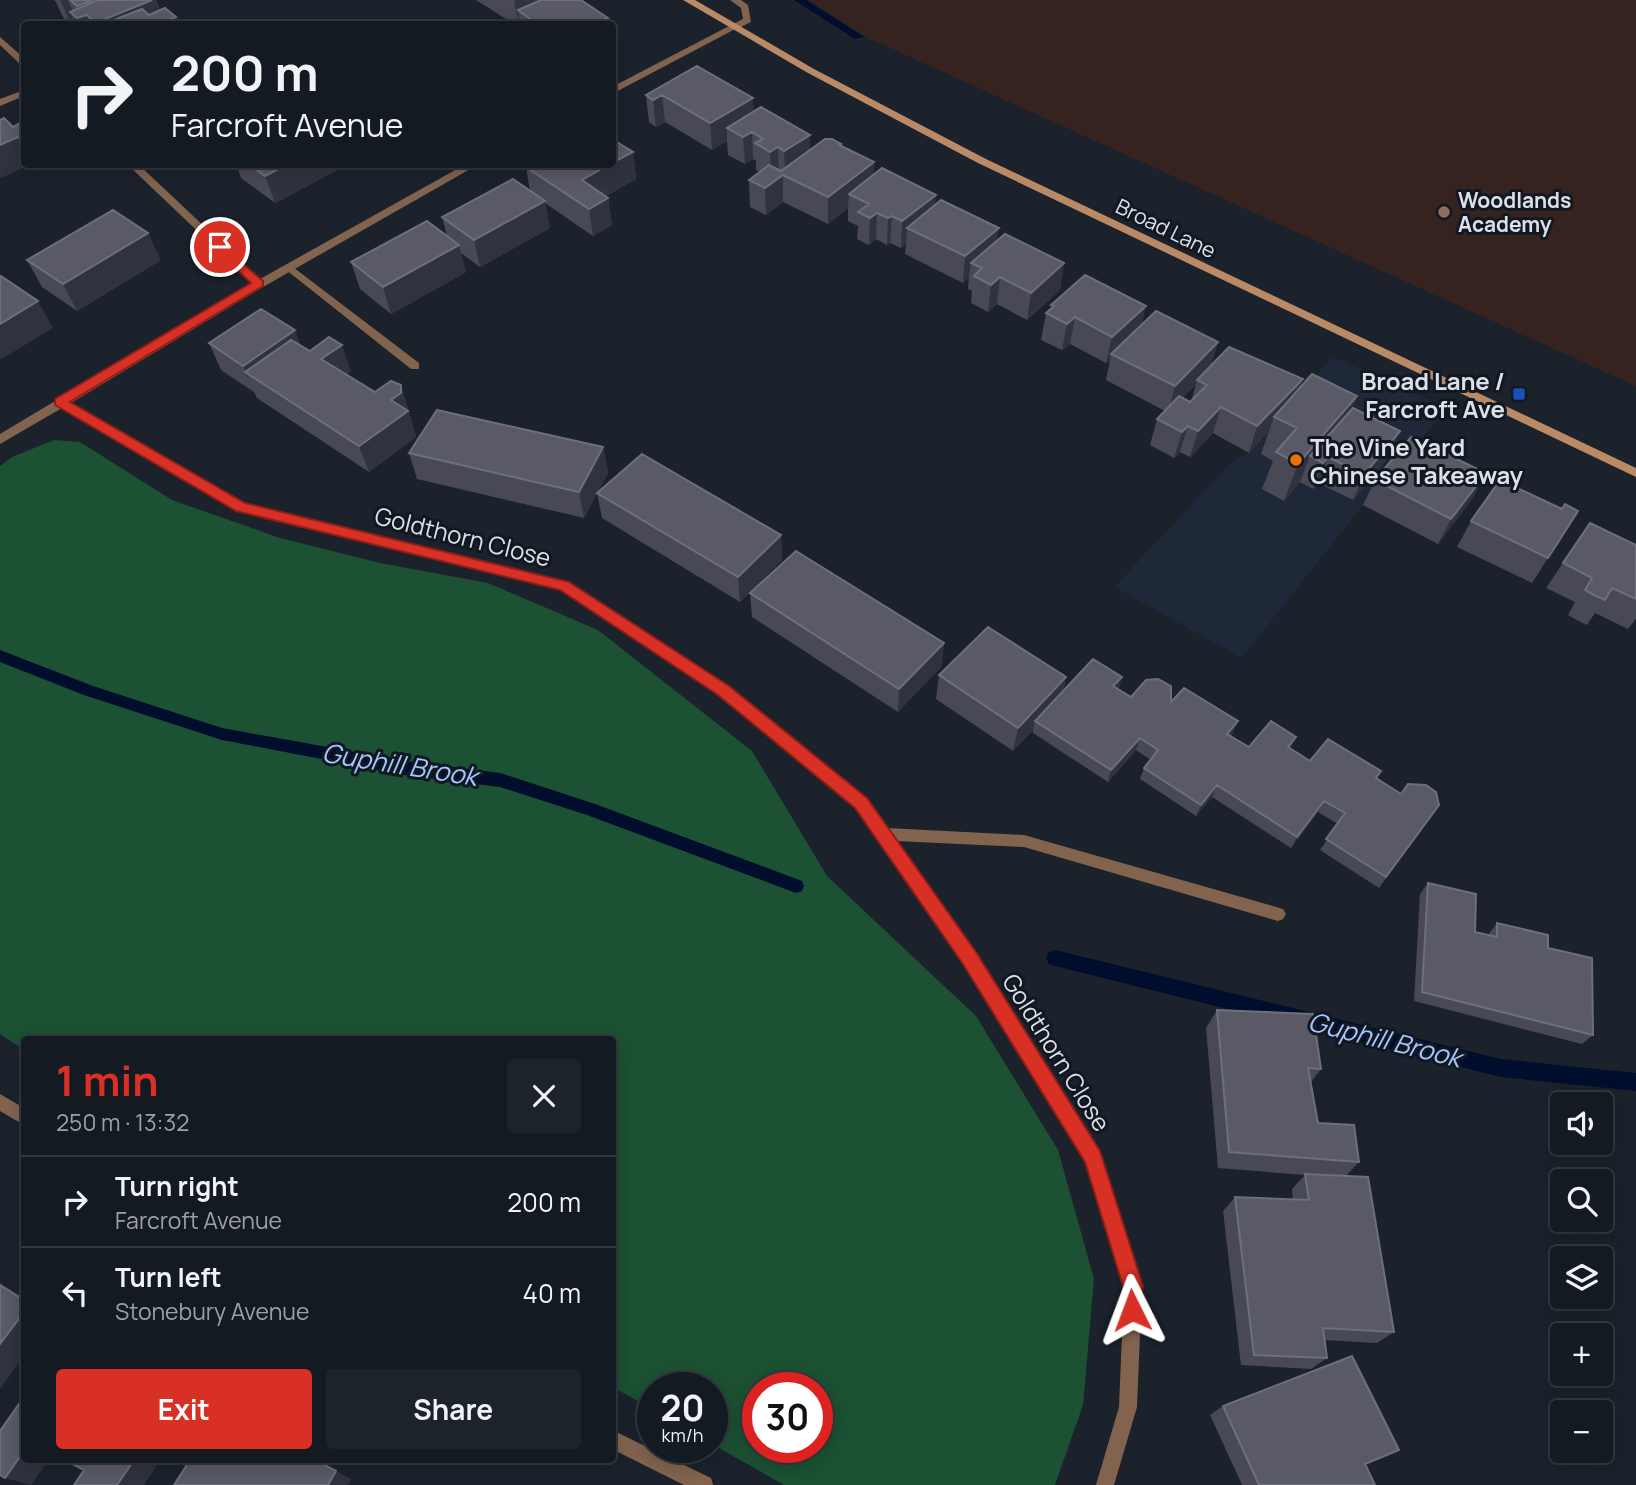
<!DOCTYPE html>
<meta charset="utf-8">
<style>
:root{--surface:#141a21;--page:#1d232a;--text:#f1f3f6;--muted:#9da1a5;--line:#33383f;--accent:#d93025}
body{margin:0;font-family:Manrope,sans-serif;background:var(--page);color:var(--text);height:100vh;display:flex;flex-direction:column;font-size:26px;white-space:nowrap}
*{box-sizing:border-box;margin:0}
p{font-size:23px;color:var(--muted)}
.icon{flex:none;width:38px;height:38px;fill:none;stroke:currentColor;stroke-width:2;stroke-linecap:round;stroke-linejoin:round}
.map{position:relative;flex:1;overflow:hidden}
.details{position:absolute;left:21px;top:1036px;width:595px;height:427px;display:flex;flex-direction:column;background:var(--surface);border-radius:7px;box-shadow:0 4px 18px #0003,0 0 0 2px var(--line)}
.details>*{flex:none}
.banner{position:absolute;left:21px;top:21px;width:595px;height:147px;border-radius:7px;box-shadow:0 4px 18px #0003,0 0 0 2px var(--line);background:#141a21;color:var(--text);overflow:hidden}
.tools{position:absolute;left:1550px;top:1092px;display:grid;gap:14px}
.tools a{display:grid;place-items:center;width:63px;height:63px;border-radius:7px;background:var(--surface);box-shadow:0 4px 18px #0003,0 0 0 2px var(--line);font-size:35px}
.speed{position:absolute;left:637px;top:1372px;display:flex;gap:14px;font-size:35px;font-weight:700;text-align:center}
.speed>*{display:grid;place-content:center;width:91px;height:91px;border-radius:50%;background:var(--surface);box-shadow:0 4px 18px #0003,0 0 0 2px var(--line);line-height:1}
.speed small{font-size:18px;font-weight:400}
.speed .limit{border:10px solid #d22;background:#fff;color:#111}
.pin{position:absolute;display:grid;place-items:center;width:60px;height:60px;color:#fff;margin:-30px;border:4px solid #fff;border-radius:50%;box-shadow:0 2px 7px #0007}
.me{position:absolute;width:77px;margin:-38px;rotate:357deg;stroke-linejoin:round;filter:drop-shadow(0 0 5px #0008)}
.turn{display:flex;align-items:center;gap:24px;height:147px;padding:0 35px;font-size:32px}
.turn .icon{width:91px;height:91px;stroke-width:2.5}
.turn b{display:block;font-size:49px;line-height:60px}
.round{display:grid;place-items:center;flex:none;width:74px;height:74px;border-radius:7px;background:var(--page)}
.summary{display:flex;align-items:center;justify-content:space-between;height:119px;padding:0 35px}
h1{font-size:42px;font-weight:700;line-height:52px;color:var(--accent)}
.button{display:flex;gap:14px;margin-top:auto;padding:14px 35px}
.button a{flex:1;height:80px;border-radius:7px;background:var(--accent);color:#fff;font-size:28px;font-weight:700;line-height:80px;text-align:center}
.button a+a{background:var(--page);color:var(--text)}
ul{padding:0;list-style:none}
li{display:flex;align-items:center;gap:21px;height:91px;padding:0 35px;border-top:2px solid var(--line)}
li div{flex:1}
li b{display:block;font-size:26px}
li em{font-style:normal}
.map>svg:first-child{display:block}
.built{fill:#1e2838}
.education{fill:#362320}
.green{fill:#1c5133;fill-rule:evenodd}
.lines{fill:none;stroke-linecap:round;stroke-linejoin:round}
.stream{fill:#000d2c;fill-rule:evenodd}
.lane{fill:#82644e;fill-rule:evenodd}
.street{fill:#82644e;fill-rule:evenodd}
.secondary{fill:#b98a65;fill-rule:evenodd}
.wall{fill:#494956;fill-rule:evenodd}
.shaded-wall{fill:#30333f}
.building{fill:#595a66;stroke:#6d6f7a;stroke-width:2}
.route{fill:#d93025;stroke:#8d1f18;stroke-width:2}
.education-dot{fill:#8d6e63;stroke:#121822;stroke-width:2.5}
.transit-dot{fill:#1a4fb4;stroke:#121822;stroke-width:2.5}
.food-dot{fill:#e8710a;stroke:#121822;stroke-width:2.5}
.labels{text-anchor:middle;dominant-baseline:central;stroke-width:6;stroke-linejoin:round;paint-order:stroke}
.far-poi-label{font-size:21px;font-weight:bold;fill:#dce1e8;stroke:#121822;text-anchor:start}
.far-street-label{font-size:21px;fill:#dce1e8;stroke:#121822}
.poi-label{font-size:24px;font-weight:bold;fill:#dce1e8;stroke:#121822;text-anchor:end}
.street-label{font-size:24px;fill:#dce1e8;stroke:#121822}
.water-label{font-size:26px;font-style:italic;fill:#a3c7fd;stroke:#121822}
</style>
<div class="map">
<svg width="1636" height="1485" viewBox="0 0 1636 1485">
<rect width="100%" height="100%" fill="#1b222c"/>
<path class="built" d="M 1332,356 L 1448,409 L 1363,505 L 1242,658 L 1114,587 L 1231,463 L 1249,453 L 1293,406 Z"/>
<path class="education" d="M 809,0 L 1636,0 L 1636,386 L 868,38 Z"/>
<path class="green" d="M 54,440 L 80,442 L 172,500 L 280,538 L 380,563 L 488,583 L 598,630 L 752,751 L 827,876 L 976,1016 L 1058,1150 L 1094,1279 L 1083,1405 L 1055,1485 L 784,1485 L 712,1444 L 712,1388 L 653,1388 L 653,1410 L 613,1387 L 612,1040 L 24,1040 L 24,1050 L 0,1034 L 0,466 L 12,457 ZM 758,1388 L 817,1388 L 817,1447 L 758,1447 Z"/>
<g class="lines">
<path class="stream" d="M 794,0 L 806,0 L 864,37 L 855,39 Z
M 0,650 L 93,686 L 222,728 L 405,761 L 500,773 L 595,804 L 802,881 L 804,886 L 802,891 L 796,893 L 587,815 L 500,787 L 405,775 L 222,740 L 84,695 L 0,662 Z
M 1055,950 L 1501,1059 L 1636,1073 L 1636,1091 L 1501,1077 L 1055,966 L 1049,964 L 1046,958 L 1049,952 Z"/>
<path class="lane" d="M 730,0 L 741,0 L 748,5 L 751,22 L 737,29 L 731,29 L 731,25 L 743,19 L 741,8 Z
M 289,264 L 419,363 L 419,369 L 411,369 L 285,269 L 285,265 Z"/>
<path class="street" d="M 731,25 L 739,27 L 612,94 L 612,87 Z
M 0,37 L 24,58 L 24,66 L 21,65 L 0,45 Z
M 24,90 L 24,96 L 0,106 L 0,99 Z
M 127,164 L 138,164 L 260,279 L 466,164 L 479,164 L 263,287 L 71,403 L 245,503 L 569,582 L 729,686 L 866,799 L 887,828 L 1024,835 L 1283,909 L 1286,914 L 1283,919 L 1278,921 L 1024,847 L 896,841 L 974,953 L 1101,1158 L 1142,1286 L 1137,1407 L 1114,1485 L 1096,1485 L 1119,1407 L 1124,1286 L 1086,1162 L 964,963 L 856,807 L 719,694 L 560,590 L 237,510 L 62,408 L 0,444 L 0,434 L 252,283 Z
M 0,1094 L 24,1108 L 24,1125 L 0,1111 Z
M 612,1430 L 711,1478 L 713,1485 L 684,1485 L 612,1449 Z"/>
<path class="secondary" d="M 683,0 L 695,0 L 814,69 L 986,159 L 1636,468 L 1636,477 L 978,163 L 808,73 Z"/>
</g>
<path class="wall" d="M 54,0 L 156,0 L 160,10 L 179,24 L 70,24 L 64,19 L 56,2 Z
M 476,0 L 581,0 L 609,24 L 514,24 Z
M 646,95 L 753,98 L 753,112 L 810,150 L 841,144 L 841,146 L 874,162 L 873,175 L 935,205 L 997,240 L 1064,263 L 1060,290 L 1027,320 L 997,304 L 988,312 L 971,303 L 972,291 L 968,289 L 969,277 L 963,283 L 905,254 L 906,244 L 901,248 L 890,243 L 887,245 L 876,239 L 869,245 L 857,239 L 858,226 L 848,221 L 848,208 L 828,224 L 783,202 L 766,215 L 750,207 L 749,180 L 759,172 L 756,170 L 756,161 L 753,159 L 745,164 L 728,155 L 727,141 L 712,150 L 665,122 L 656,127 L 649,122 Z
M 13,127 L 24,127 L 24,164 L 31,164 L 0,178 Z
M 633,152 L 636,179 L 606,196 L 608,198 L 612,225 L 593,236 L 545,203 L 550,228 L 480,267 L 461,253 L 466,272 L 391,314 L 360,289 L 351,262 L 447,236 L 442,217 L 530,191 L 526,167 Z
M 236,164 L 343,164 L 343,167 L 275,203 L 241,178 Z
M 27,260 L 161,260 L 77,311 L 42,287 Z
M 1051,305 L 1218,342 L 1211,365 L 1303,379 L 1299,389 L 1357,396 L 1352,408 L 1388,457 L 1353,500 L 1318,483 L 1313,489 L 1300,482 L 1284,501 L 1262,489 L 1273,461 L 1261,454 L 1269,431 L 1249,453 L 1213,433 L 1190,457 L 1180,452 L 1174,458 L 1150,445 L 1157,419 L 1165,411 L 1106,380 L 1110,360 L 1106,363 L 1070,344 L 1062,350 L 1041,340 L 1046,313 L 1051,308 ZM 1196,384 L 1191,402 L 1182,398 Z
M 209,343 L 301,346 L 351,371 L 346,375 L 375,392 L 401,385 L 416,437 L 369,472 L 257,398 L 254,392 L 221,370 Z
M 603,447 L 608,473 L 584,518 L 417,479 L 409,453 Z
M 1486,473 L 1472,499 L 1438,544 L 1363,505 L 1375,480 Z
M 597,493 L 781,535 L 782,560 L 740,602 L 602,518 Z
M 1562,508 L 1578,511 L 1532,583 L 1457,547 L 1471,521 Z
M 1636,545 L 1636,619 L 1628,629 L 1595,613 L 1587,625 L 1575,619 L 1568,615 L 1575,602 L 1546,588 L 1563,563 Z
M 750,593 L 944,643 L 941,667 L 898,712 L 752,617 Z
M 939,675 L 1066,677 L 1063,691 L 1118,689 L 1131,697 L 1171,702 L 1233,733 L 1231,736 L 1249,747 L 1296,737 L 1290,748 L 1310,761 L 1376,779 L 1401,794 L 1439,805 L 1379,888 L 1320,850 L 1338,824 L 1318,812 L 1291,848 L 1212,797 L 1196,816 L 1140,779 L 1144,768 L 1151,760 L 1136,750 L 1108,782 L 1033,733 L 1033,730 L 1013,751 L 936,699 Z
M 1428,883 L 1475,932 L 1488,935 L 1497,923 L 1548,948 L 1593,1035 L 1582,1044 L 1414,1001 L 1420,894 Z
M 1217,1010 L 1321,1069 L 1311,1082 L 1318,1123 L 1359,1162 L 1346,1176 L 1394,1332 L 1377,1343 L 1324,1340 L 1327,1358 L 1311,1369 L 1241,1365 L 1223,1211 L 1235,1197 L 1293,1200 L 1292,1189 L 1305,1175 L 1218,1168 L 1206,1028 Z
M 1223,1406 L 1365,1464 L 1375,1485 L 1242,1485 L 1210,1415 Z"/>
<path class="shaded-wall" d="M 60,0 L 68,0 L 75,16 L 70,12 L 76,24 L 71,24 Z
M 74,0 L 156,0 L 164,22 L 176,17 L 179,24 L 96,24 L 87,15 L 91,24 L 80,24 L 77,18 L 82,17 Z
M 517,0 L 562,0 L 518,10 L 520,24 L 519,24 L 514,1 Z
M 608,18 L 609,24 L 594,24 Z
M 662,95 L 665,122 L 656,127 L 653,100 Z
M 753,98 L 754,125 L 727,128 L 727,141 L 712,150 L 710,123 Z
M 752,132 L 753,159 L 745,164 L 743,137 Z
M 810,135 L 810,162 L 785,176 L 784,151 Z
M 18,137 L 24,149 L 24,164 L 31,164 L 0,178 L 0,145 Z
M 778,147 L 779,174 L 771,179 L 770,152 Z
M 633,152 L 636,179 L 586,207 L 582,180 L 610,164 L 612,164 L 612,163 Z
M 874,162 L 873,189 L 849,194 L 848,208 L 828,224 L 828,197 Z
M 35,164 L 46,164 L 37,168 Z
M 288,164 L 343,164 L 343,167 L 275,203 L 265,176 Z
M 783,175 L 783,202 L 766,215 L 765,188 Z
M 936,195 L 934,222 L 907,228 L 906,244 L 901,248 L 902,221 Z
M 608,198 L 612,225 L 593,236 L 589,209 Z
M 545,201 L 550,228 L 480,267 L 474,240 Z
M 877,213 L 876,239 L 869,245 L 870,218 Z
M 892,216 L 890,243 L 887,245 L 888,218 Z
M 999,228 L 995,255 L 971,263 L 969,277 L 963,283 L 965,256 Z
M 148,233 L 161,260 L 77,311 L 63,284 Z
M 459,245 L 466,272 L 391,314 L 383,287 Z
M 1064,263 L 1060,290 L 1027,320 L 1031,293 Z
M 1000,277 L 997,304 L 988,312 L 991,285 Z
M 38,301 L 53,328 L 0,360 L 0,324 Z
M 1146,306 L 1140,332 L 1111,354 L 1110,360 L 1106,363 L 1112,337 Z
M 1075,317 L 1070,344 L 1062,350 L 1067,324 Z
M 295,330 L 305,357 L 245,372 L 254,392 L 243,366 Z
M 1218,342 L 1210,369 L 1197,380 L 1196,384 L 1168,412 L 1175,386 Z
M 342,345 L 351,371 L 330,386 L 321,359 Z
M 1303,379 L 1293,406 L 1274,417 L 1269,431 L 1249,453 L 1257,426 Z
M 401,385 L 416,437 L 369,472 L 359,446 Z
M 1357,396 L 1342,434 L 1310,456 L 1300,482 L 1284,501 L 1298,464 Z
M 1221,407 L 1213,433 L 1190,457 L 1198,431 Z
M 1188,426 L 1180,452 L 1174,458 L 1182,432 Z
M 1400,431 L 1388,457 L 1353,500 L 1364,475 Z
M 603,447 L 608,473 L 584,518 L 579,492 Z
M 1328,457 L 1318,483 L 1313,489 L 1323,463 Z
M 1486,473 L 1472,499 L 1438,544 L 1451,519 Z
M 781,535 L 782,560 L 740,602 L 738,577 Z
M 944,643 L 941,667 L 898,712 L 899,689 Z
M 1066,677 L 1061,701 L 1035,721 L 1033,730 L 1013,751 L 1018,728 Z
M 1122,677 L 1119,689 L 1113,686 Z
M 1238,721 L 1233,733 L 1222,746 L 1227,734 Z
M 1140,738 L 1136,750 L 1108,782 L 1111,770 Z
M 1217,785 L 1212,797 L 1196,816 L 1201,805 Z
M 1324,801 L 1318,812 L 1291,848 L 1297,837 Z
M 0,1283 L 24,1298 L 24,1300 L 0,1285 Z
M 24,1312 L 24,1356 L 0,1389 L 0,1344 Z
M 24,1451 L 24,1460 L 49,1460 L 31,1485 L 5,1478 Z
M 134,1460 L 160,1460 L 144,1485 L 117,1485 Z
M 315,1460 L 351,1479 L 348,1485 L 328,1485 Z"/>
<path class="building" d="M 70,0 L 93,0 L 77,6 Z
M 98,0 L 152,0 L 95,23 L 87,15 L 77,18 L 70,12 Z
M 541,0 L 581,0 L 608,18 L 594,24 L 550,24 L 544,21 L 537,24 L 518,10 Z
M 165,8 L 176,17 L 158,24 L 104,24 L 142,9 L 149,15 Z
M 697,66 L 753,98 L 710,123 L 662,95 L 653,100 L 646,95 Z
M 761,107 L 810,135 L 784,151 L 778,147 L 770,152 L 755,143 L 763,139 L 752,132 L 743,137 L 727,128 Z
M 4,118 L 13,127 L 20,123 L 24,127 L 24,141 L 18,137 L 0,145 L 0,120 Z
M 612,139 L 633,152 L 612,163 Z
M 825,139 L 832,139 L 841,144 L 839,145 L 874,162 L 828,197 L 783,175 L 765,188 L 749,180 L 769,165 L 781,171 Z
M 249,164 L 288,164 L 265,176 Z
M 530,164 L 610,164 L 582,180 L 608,198 L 589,209 L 526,167 Z
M 882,168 L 936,195 L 902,221 L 892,216 L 888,218 L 877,213 L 870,218 L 858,212 L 869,204 L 849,194 Z
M 513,179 L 545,201 L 474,240 L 442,217 Z
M 941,200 L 999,228 L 965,256 L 907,228 Z
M 113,210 L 148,233 L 63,284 L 27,260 Z
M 427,221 L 459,245 L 383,287 L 351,262 Z
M 1005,234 L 1064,263 L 1031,293 L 1000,277 L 991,285 L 974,276 L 982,268 L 971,263 Z
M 1085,275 L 1146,306 L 1112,337 L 1075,317 L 1067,324 L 1046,313 L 1054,306 L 1051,305 Z
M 1,276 L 38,301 L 0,324 L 0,277 Z
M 261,309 L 295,330 L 243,366 L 209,343 Z
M 1156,311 L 1218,342 L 1175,386 L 1111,354 Z
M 329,337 L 342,345 L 321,359 L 375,392 L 391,381 L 401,385 L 401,393 L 391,400 L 408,411 L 359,446 L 245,372 L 291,340 L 310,351 Z
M 1229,347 L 1303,379 L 1257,426 L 1221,407 L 1198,431 L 1188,426 L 1182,432 L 1157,419 L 1179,396 L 1190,402 L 1207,385 L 1197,380 Z
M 1312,374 L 1357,396 L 1298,464 L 1276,452 L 1297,428 L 1274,417 Z
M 1353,408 L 1400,431 L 1364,475 L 1328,457 L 1323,463 L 1310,456 Z
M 437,410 L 603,447 L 579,492 L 409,453 Z
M 1411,437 L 1486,473 L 1451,519 L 1375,480 Z
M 642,454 L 781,535 L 738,577 L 597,493 Z
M 1500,480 L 1562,509 L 1565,504 L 1578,511 L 1548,558 L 1471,521 Z
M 1590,523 L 1636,545 L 1636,599 L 1612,588 L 1605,600 L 1592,594 L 1585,590 L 1592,578 L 1563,563 Z
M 796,551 L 944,643 L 899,689 L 750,593 Z
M 988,627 L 1066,677 L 1018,728 L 939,675 Z
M 1093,659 L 1122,677 L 1113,686 L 1131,697 L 1146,680 L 1158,679 L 1171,686 L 1171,702 L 1184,688 L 1238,721 L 1227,734 L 1249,747 L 1271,721 L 1296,737 L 1288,747 L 1310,761 L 1328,739 L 1381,771 L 1376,778 L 1401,794 L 1408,784 L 1426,785 L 1436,792 L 1439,805 L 1386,877 L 1326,839 L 1345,813 L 1324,801 L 1297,837 L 1217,785 L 1201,805 L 1144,768 L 1158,750 L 1140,738 L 1111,770 L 1035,721 Z
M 1428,883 L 1476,894 L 1475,932 L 1497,937 L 1497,923 L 1548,935 L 1548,948 L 1592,958 L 1593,1035 L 1422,992 Z
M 1217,1010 L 1313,1014 L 1321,1069 L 1308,1068 L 1318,1123 L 1354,1125 L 1359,1162 L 1229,1152 Z
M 1305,1174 L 1368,1177 L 1394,1332 L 1323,1328 L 1327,1358 L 1254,1355 L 1235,1197 L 1309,1200 Z
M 0,1285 L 24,1300 L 24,1312 L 0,1344 Z
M 1352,1356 L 1399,1450 L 1365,1464 L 1375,1485 L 1259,1485 L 1223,1406 Z
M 24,1397 L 24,1451 L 5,1478 L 0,1475 L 0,1431 Z
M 65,1460 L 134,1460 L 117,1485 L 74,1485 L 84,1470 Z
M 190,1460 L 315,1460 L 336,1471 L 328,1485 L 174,1485 Z"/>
<path class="route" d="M 220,244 L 263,281 L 263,286 L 70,402 L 245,503 L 569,582 L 729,686 L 867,798 L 976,952 L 1100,1151 L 1143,1286 L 1139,1317 L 1132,1320 L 1124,1317 L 1121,1310 L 1123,1286 L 1085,1162 L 963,964 L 855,808 L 718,695 L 560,590 L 236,511 L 55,405 L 55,399 L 251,283 L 216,250 L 214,247 Z"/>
<circle class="education-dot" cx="1444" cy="212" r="7"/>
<rect class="transit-dot" x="1512" y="387" width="14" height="14" rx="3.5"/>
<circle class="food-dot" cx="1296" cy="460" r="7"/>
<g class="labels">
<g class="far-poi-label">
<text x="1458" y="200">Woodlands<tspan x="1458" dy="24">Academy</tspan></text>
</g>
<g class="far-street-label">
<text transform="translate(1166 228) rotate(26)">Broad Lane</text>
</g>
<g class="poi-label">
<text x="1505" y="380">Broad Lane /<tspan x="1505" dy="28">Farcroft Ave</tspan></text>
<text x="1310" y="446" text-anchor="start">The Vine Yard<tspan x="1310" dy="28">Chinese Takeaway</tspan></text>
</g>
<g class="street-label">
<text transform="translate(463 536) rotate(14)">Goldthorn Close</text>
<text transform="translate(1057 1052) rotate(58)">Goldthorn Close</text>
</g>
<g class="water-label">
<text transform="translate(400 764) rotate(9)">Guphill Brook</text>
<text transform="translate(1385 1039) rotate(14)">Guphill Brook</text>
</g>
</g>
</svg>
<div class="tools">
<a><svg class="icon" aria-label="sound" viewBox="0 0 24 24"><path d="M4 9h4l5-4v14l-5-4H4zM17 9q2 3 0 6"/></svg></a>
<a><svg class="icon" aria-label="search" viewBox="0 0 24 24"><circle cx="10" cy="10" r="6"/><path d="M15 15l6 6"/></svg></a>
<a><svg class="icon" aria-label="layers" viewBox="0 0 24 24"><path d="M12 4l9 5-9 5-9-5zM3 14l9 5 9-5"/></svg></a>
<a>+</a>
<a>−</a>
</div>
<div class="speed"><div>20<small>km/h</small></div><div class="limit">30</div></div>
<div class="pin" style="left:220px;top:247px;background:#d93025"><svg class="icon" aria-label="arrive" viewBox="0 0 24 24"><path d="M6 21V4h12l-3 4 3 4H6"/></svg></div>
<svg class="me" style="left:1132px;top:1310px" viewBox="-20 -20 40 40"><path d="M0-17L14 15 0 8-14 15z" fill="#d93025" stroke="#fff" stroke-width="4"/></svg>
<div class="banner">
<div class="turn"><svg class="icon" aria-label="right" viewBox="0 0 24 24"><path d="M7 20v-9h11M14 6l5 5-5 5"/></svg><div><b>200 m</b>Farcroft Avenue</div></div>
</div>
<section class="details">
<div class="summary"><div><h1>1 min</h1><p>250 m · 13:32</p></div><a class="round"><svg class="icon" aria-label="close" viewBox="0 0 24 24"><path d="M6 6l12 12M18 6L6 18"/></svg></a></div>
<ul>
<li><svg class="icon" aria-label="right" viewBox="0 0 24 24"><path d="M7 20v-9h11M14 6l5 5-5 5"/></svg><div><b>Turn right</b><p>Farcroft Avenue</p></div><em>200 m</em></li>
<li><svg class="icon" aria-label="left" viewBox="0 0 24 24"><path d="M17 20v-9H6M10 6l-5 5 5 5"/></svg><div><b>Turn left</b><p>Stonebury Avenue</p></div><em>40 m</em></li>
</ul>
<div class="button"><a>Exit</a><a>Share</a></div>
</section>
</div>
